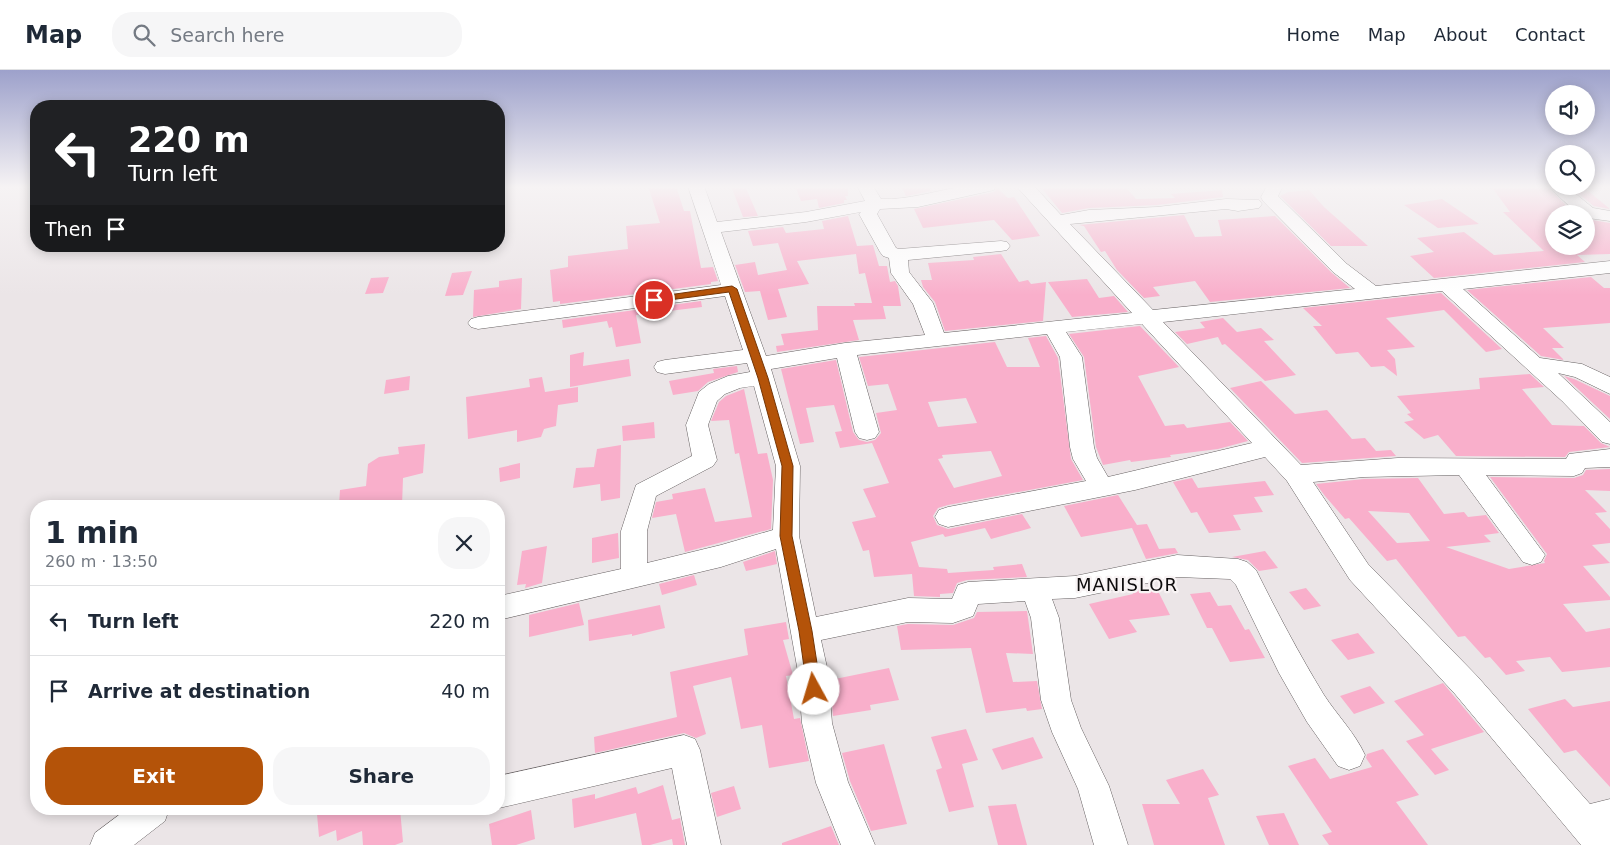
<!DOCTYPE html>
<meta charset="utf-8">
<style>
:root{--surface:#fff;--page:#f6f6f7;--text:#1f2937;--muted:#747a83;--line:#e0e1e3;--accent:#b45309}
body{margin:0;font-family:"DejaVu Sans",sans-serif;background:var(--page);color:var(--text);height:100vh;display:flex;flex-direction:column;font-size:19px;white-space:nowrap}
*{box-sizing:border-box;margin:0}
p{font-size:16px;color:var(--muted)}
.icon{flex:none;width:28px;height:28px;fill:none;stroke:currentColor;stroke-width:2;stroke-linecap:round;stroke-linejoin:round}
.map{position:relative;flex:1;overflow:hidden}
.side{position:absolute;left:30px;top:430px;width:475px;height:315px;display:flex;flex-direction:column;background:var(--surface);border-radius:20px;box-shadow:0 2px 12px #0003}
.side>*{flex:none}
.hud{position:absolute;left:30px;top:30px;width:475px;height:152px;border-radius:20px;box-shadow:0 2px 12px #0003;background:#202124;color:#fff;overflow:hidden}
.fabs{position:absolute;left:1545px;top:15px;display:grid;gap:10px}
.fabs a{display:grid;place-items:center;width:50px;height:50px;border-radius:50%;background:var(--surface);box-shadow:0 2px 12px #0003;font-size:25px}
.pin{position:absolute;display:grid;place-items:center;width:42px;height:42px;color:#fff;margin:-21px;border:2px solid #fff;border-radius:50%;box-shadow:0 1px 5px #0007}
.me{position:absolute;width:55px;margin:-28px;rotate:354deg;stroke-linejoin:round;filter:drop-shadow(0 0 4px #0008)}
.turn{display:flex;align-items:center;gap:18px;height:105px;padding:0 15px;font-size:22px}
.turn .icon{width:65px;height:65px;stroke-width:2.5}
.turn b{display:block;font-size:35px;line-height:42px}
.then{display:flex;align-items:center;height:48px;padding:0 15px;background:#0003;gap:10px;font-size:19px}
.round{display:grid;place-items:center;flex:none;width:52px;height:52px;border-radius:20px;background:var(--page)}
.head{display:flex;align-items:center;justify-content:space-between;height:85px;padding:0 15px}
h1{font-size:30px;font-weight:700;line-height:38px}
.cta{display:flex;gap:10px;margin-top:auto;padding:10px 15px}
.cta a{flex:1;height:58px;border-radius:20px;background:var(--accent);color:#fff;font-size:20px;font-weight:700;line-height:58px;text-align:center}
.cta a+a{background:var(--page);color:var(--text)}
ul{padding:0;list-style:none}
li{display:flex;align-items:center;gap:15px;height:70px;padding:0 15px;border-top:1px solid var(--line)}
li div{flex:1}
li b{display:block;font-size:19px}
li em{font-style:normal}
header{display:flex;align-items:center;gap:30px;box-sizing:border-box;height:70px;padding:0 25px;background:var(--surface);border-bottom:1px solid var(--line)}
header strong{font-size:24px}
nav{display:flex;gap:28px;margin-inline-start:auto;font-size:18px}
.search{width:350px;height:45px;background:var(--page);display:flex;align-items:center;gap:12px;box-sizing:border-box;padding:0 18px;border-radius:20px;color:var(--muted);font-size:19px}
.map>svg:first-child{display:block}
.building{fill:#f9afcb;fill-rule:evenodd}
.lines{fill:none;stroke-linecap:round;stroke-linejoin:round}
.minor-casing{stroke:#666162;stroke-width:1}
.minor{fill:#fff;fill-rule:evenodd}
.route{fill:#b45309;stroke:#753606}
.labels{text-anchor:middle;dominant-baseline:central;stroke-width:4.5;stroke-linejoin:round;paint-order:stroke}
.quarter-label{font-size:18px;letter-spacing:1px;fill:#0d0b0c;stroke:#f8f3f4}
</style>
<header>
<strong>Map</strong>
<div class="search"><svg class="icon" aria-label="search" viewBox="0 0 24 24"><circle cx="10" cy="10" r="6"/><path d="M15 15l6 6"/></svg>Search here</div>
<nav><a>Home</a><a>Map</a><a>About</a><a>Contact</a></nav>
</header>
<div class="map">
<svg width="1610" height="775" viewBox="0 0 1610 775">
<rect width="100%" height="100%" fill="#ebe5e7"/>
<path class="building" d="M 648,116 L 676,116 L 684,141 L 690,141 L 701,198 L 713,197 L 718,211 L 711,212 L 711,214 L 560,234 L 560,231 L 553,232 L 550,200 L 568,197 L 568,186 L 628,179 L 626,156 L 660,153 Z
M 731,116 L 745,116 L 758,146 L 743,147 Z
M 795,116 L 848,116 L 848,126 L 845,126 L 847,130 L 844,130 L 844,133 L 819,138 L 817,129 L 801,131 Z
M 901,116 L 928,116 L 931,121 L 906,126 Z
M 1040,116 L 1125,116 L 1136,129 L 1175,128 L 1171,124 L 1222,120 L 1223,127 L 1157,135 L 1089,138 L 1062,143 Z
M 1491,116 L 1546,116 L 1575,144 L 1554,144 L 1554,176 L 1586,176 L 1586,149 L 1610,153 L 1610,184 L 1577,185 L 1585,192 L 1434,208 L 1410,186 L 1434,182 L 1417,168 L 1464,162 L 1494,185 L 1544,181 L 1503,142 L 1510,142 Z
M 1569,116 L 1582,116 L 1610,139 L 1594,136 Z
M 997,118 L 1008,128 L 1014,127 L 1040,166 L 1012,170 L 994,150 L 923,158 L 914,139 L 994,122 Z
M 1309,120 L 1324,137 L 1368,176 L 1331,176 L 1280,126 L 1288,122 Z
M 1442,129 L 1479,154 L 1438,158 L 1404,135 Z
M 1184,145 L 1195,167 L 1222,166 L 1218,150 L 1275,146 L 1332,203 L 1350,218 L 1210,232 L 1195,211 L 1153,217 L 1160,226 L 1144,228 L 1117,200 L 1105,181 L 1101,182 L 1084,156 L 1079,155 Z
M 848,146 L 857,176 L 873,175 L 879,196 L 887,196 L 890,212 L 895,211 L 898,216 L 901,236 L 883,236 L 886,249 L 853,250 L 859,270 L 777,282 L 776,276 L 784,275 L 781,264 L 818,260 L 817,236 L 855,236 L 854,233 L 872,233 L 865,203 L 859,204 L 856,184 L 797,191 L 809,214 L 778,219 L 787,247 L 768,250 L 760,221 L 745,222 L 735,195 L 755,192 L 758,205 L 787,200 L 778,173 L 753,176 L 748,161 L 783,157 L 786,163 L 824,159 L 822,151 Z
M 1001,184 L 1019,212 L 1028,210 L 1031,214 L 1046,212 L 1043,251 L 945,261 L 935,232 L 923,217 L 921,210 L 932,210 L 928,193 L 974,190 L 973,187 Z
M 472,201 L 463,225 L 445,226 L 452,203 Z
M 389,207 L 383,223 L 365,224 L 371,208 Z
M 1591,207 L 1604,218 L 1610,218 L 1610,253 L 1543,258 L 1564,278 L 1552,278 L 1564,290 L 1541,286 L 1467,220 Z
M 522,208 L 521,239 L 473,247 L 474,220 L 499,217 L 499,211 Z
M 1087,209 L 1099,228 L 1114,226 L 1128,242 L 1072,247 L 1048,212 Z
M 1441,223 L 1502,279 L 1486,282 L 1444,240 L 1386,248 L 1415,277 L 1387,280 L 1395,289 L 1397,306 L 1384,296 L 1371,297 L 1358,282 L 1336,284 L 1313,256 L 1322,256 L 1303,238 Z
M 701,231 L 702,237 L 636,245 L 641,273 L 616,277 L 612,257 L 609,258 L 607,251 L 563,258 L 562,250 Z
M 1223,248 L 1237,262 L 1261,258 L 1274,270 L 1264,271 L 1296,305 L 1265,311 L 1225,274 L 1222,275 L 1218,267 L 1187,274 L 1175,262 L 1205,258 L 1200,252 Z
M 1140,256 L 1179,297 L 1138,306 L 1165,356 L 1184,354 L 1187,358 L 1230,352 L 1248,371 L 1218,379 L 1170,385 L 1171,387 L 1131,392 L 1130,390 L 1103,395 L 1096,377 L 1084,287 L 1069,264 Z
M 1046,266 L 1058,288 L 1071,389 L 1083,410 L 948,435 L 938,438 L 933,446 L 937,455 L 948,459 L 1022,444 L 1031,458 L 991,469 L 985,458 L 945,467 L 943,464 L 911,472 L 919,497 L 947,499 L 948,503 L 994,500 L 993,497 L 1022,494 L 1027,507 L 967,510 L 957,513 L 953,523 L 940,524 L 940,527 L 914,526 L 912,504 L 874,507 L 869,480 L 863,481 L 852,452 L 876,447 L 863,419 L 889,413 L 872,373 L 840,378 L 835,362 L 842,361 L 834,335 L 806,338 L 814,372 L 800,374 L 781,299 L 836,290 L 853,362 L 859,370 L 867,372 L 875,370 L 881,363 L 876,343 L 897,340 L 888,314 L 868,316 L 859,287 L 995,272 L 1007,297 L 1040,297 L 1028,268 ZM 966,328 L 977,353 L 938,357 L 928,332 ZM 991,381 L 1002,406 L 954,418 L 938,389 L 943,388 L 942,385 Z
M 584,282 L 583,296 L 629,289 L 631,306 L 570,317 L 570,285 Z
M 737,296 L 738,302 L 708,312 L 698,321 L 673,325 L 669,311 L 714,303 L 713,299 Z
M 1530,304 L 1544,317 L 1522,319 L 1552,355 L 1584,356 L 1601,373 L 1610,377 L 1569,382 L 1565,387 L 1456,386 L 1438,365 L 1424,369 L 1404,352 L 1414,350 L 1407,344 L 1411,343 L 1397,326 L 1480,319 L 1479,308 Z
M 410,306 L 409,320 L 384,324 L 386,310 Z
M 1564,306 L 1574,309 L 1610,326 L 1610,349 Z
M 542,307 L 545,322 L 578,317 L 578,332 L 558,335 L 556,356 L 544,359 L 541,367 L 517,372 L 517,360 L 468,369 L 466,327 L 530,317 L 529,309 Z
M 1261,311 L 1295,344 L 1327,340 L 1352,369 L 1365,368 L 1376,381 L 1391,380 L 1396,386 L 1302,393 L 1230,318 Z
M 744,319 L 758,384 L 767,383 L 773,410 L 771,459 L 685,482 L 676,444 L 652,448 L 656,432 L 673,429 L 672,424 L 705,418 L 715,452 L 752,447 L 739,383 L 735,384 L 729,350 L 711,351 L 719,332 L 726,326 Z
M 654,352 L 655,368 L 623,371 L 622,356 Z
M 425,374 L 423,403 L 403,408 L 402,436 L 339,436 L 340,420 L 366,416 L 368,394 L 379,387 L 399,384 L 398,377 Z
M 621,375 L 620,428 L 601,431 L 600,414 L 573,418 L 576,398 L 594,397 L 597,379 Z
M 520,393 L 520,408 L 500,412 L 499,398 Z
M 1610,399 L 1610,421 L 1585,420 L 1607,442 L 1595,443 L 1610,459 L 1610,473 L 1592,475 L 1610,493 L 1583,496 L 1610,527 L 1610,530 L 1563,534 L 1586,562 L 1610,558 L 1610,597 L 1562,602 L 1550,587 L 1516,591 L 1525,601 L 1506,605 L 1490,587 L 1485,588 L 1465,566 L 1458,567 L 1396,489 L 1387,491 L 1349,448 L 1345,449 L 1325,426 L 1316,414 L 1364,409 L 1418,408 L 1444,444 L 1464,442 L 1468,447 L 1486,445 L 1499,463 L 1484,465 L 1491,472 L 1446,477 L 1509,499 L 1545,493 L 1544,491 L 1547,484 L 1490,407 L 1574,408 L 1583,405 L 1586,400 ZM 1368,441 L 1409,443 L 1430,471 L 1397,473 Z
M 1192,408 L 1198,418 L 1265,411 L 1274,425 L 1254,427 L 1263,442 L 1233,445 L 1241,460 L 1209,463 L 1197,442 L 1191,443 L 1173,412 Z
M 1118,425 L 1137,455 L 1147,454 L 1159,479 L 1175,478 L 1178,483 L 1146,489 L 1132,458 L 1081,467 L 1064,436 Z
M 618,463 L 619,488 L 592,493 L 592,468 Z
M 547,476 L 542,513 L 525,518 L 526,514 L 517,515 L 522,481 Z
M 775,481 L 777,494 L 746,501 L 743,492 Z
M 1265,481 L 1278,498 L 1259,501 L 1248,490 L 1232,487 Z
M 694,505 L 697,515 L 662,525 L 659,514 Z
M 1156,517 L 1170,545 L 1129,550 L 1137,562 L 1109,569 L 1089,534 L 1133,524 L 1131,520 Z
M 1306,518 L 1321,536 L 1304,540 L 1289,522 Z
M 1210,522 L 1218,536 L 1231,535 L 1245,560 L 1249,559 L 1265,588 L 1230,592 L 1212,558 L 1207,558 L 1190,524 Z
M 579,533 L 584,555 L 529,567 L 529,545 Z
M 660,535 L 665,558 L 632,566 L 632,564 L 589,571 L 588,550 Z
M 1027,541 L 1033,584 L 1006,583 L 1013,612 L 1037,611 L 1042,639 L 1027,641 L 1026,638 L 986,643 L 971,578 L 901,580 L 897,556 L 908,554 L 953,555 L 974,548 L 977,542 Z
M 786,552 L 789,569 L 783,570 L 793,605 L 786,606 L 794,649 L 800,648 L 809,691 L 769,698 L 762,655 L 741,659 L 731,607 L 693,616 L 706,664 L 696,668 L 684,663 L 595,683 L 594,667 L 677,647 L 670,602 L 748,585 L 744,559 Z
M 1358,563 L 1375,583 L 1348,590 L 1331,570 Z
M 889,598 L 899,630 L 870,635 L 871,640 L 833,646 L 830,610 Z
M 1443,613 L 1484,662 L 1431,679 L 1449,700 L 1435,705 L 1406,671 L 1424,665 L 1394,631 Z
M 1370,616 L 1385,633 L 1354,644 L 1340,626 Z
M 1565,629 L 1573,637 L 1610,631 L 1610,717 L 1576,680 L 1564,683 L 1528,639 Z
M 966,659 L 978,690 L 962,694 L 974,737 L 949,742 L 936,700 L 942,698 L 931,667 Z
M 1033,667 L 1043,688 L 1002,700 L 992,679 Z
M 884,674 L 907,754 L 871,761 L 850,711 L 842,683 Z
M 1383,679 L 1419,725 L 1396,732 L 1428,775 L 1329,775 L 1322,765 L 1332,762 L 1288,696 L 1315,688 L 1330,709 L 1372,697 L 1366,688 L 1367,684 Z
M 1203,699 L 1219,725 L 1208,728 L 1225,775 L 1154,775 L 1142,734 L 1180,734 L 1166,710 Z
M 663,715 L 672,750 L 680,748 L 685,775 L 673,775 L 672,769 L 650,775 L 642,775 L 636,743 L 574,758 L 572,729 L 595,724 L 595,729 L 636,717 L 638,724 Z
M 734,716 L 741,739 L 717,747 L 711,723 Z
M 1016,734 L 1027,775 L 998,775 L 988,736 Z
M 330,739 L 400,739 L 403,772 L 395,775 L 363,775 L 362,761 L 337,771 L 336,760 L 319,767 L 317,744 Z
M 531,740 L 535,769 L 516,775 L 492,775 L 489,754 Z
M 1284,743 L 1299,775 L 1269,775 L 1256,746 Z
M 831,756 L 839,775 L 782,775 L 782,773 Z"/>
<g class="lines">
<defs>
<path id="minor" d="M 688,116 L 704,116 L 717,152 L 806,142 L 865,131 L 857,116 L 873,116 L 881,129 C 909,130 934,121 961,117 C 972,115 985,116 996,116 L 994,120 L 918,137 L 880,139 L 877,144 L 896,178 L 899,179 L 1001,171 L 1007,172 L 1010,176 L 1007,180 L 1001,181 L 908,190 L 909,202 L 933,233 L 944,263 L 1132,243 L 1016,116 L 1034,116 L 1061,145 L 1089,140 L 1157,137 L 1226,129 L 1259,130 L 1262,134 L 1259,138 L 1238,141 L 1226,139 L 1070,154 L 1153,240 L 1355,219 L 1333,202 L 1263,131 L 1261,127 L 1267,116 L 1283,116 L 1278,126 L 1347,194 L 1376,216 L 1610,191 L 1610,203 L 1463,219 L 1540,288 L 1582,294 L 1610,307 L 1610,324 L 1575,307 L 1558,303 L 1610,352 L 1610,374 L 1602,372 L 1562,331 L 1442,221 L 1163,252 L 1301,395 L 1398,388 L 1566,389 L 1569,384 L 1610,379 L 1610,397 L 1585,398 L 1582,403 L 1574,406 L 1486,405 L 1545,485 L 1541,492 L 1532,495 L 1523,492 L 1459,405 L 1364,407 L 1313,412 L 1368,494 L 1477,606 L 1590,734 L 1610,729 L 1610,775 L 1581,775 L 1455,624 L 1350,510 L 1287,411 L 1265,387 L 1135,420 L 948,457 L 939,454 L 935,447 L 939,440 L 948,437 L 1086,411 L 1073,389 L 1070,377 L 1060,287 L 1047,264 L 857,285 L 879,362 L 875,368 L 867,370 L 859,368 L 855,362 L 837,288 L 771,299 L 800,396 L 799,466 L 816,547 L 908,528 L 952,529 L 958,515 L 968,512 L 1075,506 L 1177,485 L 1238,489 L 1247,492 L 1256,500 C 1277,542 1299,584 1324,625 C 1337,645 1355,663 1365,685 L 1360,696 L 1349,700 L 1338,696 L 1307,652 L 1279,603 L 1236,515 L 1230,509 L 1177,507 L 1075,528 L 1052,529 L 1059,548 L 1071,630 L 1081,658 L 1109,716 L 1128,775 L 1094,775 L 1078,719 L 1052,662 L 1041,630 L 1031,548 L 1025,531 L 978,534 L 973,546 L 953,553 L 908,552 L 821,570 L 828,602 L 832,653 L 848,712 L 875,775 L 841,775 L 816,713 L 802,653 L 798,602 L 776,479 L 721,497 L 499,550 L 499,526 L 621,499 L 621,461 L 636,415 L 692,386 L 686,355 L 699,322 L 709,314 L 728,306 L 750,302 L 747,293 L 665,304 L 657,302 L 654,297 L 657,292 L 665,290 L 743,280 L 725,226 L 478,259 L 471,257 L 468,253 L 471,249 L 478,247 L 721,215 ZM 861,142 L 859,144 L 880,182 L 883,186 L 889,188 L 891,203 L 913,234 L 925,265 L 845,273 L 766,286 L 721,162 L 806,152 ZM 1142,254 L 1252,373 L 1108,407 L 1097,388 L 1094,377 L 1082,287 L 1066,262 ZM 754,316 L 776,396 L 773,460 L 721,475 L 647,493 L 647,461 L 656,426 L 713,396 L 717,390 L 708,355 L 717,331 L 725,324 L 740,318 Z
M 1548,116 L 1566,116 L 1593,138 L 1610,141 L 1610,151 L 1588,148 L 1586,144 L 1578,144 Z
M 684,665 L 695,669 L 700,680 L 721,775 L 687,775 L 672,698 L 499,738 L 499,706 Z
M 127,739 L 169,739 L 165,751 L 134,775 L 90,775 L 95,763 Z"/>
</defs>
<use href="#minor" class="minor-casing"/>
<use href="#minor" class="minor"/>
</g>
<linearGradient id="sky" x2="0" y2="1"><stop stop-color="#9da1cb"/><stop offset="0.52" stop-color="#f6f3f4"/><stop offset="1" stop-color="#f6f3f4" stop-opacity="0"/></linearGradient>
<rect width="1610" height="225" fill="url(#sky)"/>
<path class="route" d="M 732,216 L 737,219 L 768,308 L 793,396 L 792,466 L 812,561 L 821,619 L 819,623 L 814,625 L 809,623 L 807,619 L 799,561 L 780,466 L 782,396 L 758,308 L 729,222 L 654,232 L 649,230 L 654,227 Z"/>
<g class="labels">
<g class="quarter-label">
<text x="1127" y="514">MANISLOR</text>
</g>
</g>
</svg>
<div class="fabs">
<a><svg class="icon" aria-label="sound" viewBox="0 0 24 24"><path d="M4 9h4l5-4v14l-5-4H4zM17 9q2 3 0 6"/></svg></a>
<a><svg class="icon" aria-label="search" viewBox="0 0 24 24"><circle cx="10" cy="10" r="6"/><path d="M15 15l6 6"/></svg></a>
<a><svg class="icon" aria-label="layers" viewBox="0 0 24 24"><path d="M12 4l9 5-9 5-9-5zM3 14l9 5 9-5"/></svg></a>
</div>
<div class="pin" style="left:654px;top:230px;background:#d93025"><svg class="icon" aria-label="arrive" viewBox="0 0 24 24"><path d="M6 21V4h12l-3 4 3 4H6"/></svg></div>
<svg class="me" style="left:814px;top:619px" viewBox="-20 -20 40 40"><circle r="19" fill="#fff"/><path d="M0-13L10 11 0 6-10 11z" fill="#b45309"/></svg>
<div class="hud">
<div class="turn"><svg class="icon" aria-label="left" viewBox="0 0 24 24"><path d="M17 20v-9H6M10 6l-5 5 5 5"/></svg><div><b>220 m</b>Turn left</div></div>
<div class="then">Then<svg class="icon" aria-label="arrive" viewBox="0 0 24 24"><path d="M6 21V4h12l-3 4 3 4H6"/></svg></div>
</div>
<section class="side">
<div class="head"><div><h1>1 min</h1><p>260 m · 13:50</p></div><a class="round"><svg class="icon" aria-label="close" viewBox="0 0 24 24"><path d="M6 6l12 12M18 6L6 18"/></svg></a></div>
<ul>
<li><svg class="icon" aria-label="left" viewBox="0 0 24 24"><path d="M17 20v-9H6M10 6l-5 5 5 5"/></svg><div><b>Turn left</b></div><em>220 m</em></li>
<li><svg class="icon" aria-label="arrive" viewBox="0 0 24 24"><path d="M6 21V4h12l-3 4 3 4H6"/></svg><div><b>Arrive at destination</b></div><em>40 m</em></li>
</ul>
<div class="cta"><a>Exit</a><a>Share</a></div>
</section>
</div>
